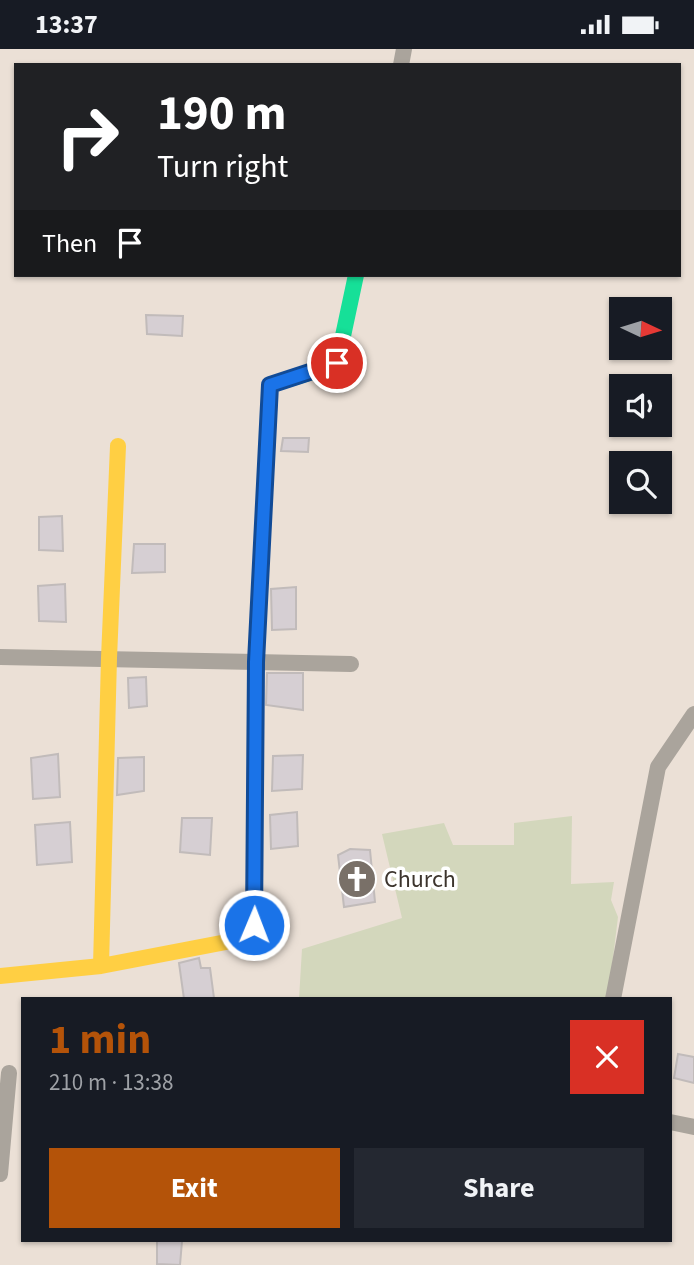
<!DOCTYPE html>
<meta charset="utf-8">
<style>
:root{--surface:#171b24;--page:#242831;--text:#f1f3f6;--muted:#9ea1a6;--accent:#b45309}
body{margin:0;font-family:"Source Sans 3",sans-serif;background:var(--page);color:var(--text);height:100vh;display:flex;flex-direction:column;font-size:26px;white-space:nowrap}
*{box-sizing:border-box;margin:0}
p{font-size:23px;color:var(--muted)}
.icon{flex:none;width:38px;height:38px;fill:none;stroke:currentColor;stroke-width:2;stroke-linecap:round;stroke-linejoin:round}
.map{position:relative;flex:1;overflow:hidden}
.side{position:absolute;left:21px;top:948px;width:651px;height:245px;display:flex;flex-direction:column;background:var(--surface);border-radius:0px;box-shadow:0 2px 5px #0004}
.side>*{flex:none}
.guide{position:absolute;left:14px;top:14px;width:667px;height:214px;border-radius:0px;box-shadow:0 2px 5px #0004;background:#202124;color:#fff;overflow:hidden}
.needle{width:46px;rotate:94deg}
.fabs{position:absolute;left:609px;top:248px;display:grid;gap:14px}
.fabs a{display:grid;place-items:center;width:63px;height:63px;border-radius:0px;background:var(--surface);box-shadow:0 2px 5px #0004;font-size:35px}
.pin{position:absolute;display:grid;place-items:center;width:60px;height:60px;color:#fff;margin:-30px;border:4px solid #fff;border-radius:50%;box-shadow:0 2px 7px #0007}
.me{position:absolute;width:77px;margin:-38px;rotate:1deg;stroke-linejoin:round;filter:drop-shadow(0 0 5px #0008)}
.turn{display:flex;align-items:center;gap:24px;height:147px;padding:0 28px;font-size:32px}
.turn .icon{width:91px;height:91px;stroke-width:2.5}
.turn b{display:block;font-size:49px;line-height:60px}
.then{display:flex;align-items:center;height:66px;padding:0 28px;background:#0003;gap:14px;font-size:26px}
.round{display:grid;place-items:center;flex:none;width:74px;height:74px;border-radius:0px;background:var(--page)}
.headline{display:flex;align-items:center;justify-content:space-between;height:119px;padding:0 28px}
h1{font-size:42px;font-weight:700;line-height:52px;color:var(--accent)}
.cta{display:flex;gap:14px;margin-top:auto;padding:14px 28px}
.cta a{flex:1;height:80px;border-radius:0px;background:var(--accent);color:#fff;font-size:28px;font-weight:700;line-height:80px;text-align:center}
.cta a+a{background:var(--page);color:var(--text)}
.status{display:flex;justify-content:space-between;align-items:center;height:49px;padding:0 35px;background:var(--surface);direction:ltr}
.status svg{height:19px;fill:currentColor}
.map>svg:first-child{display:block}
.green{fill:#d3d7bc}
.building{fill:#d6cfd3;stroke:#c1bbba;stroke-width:2}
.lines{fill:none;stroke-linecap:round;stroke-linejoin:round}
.street{stroke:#aaa49c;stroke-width:16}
.fast{stroke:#16e098;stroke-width:16}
.slow{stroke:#ffcf43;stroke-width:16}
.jam{stroke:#f24e42;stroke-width:16}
.route-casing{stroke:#114b97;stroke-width:18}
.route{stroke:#1a73e8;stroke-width:12}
.labels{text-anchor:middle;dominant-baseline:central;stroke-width:7;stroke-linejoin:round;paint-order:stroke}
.poi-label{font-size:24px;fill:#3c342d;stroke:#fff;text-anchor:start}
</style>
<div class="status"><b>13:37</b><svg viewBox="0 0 49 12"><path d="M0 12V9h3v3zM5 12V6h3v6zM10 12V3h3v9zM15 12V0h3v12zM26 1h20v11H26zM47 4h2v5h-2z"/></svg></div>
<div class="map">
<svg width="694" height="1216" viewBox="0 0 694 1216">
<rect width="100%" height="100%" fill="#ebe0d6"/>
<path class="green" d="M 572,767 L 571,835 L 614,833 L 611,851 L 618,868 L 608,950 L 299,950 L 302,900 L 402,869 L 382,785 L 444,774 L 453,796 L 514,796 L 514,774 Z"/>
<path class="building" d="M 146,266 L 183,267 L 182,287 L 147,285 Z
M 283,389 L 309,389 L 308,403 L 281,402 Z
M 62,467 L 63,502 L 39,501 L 39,468 Z
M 134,495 L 165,495 L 165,523 L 132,524 Z
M 65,535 L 66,573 L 39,572 L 38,537 Z
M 296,538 L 296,580 L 272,581 L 271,540 Z
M 267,624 L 303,624 L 303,661 L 266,656 Z
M 146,628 L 147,657 L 129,659 L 128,629 Z
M 58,705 L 60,748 L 33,750 L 31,709 Z
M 303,706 L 302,740 L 272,742 L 273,707 Z
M 144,708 L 144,742 L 117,746 L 118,709 Z
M 297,763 L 298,797 L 271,800 L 270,766 Z
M 182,769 L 212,769 L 210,806 L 180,803 Z
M 70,773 L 72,813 L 37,816 L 35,776 Z
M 350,800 L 370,801 L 375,853 L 344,858 L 338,806 Z
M 199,909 L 201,919 L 210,919 L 214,949 L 184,950 L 179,914 Z
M 678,1005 L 694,1008 L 694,1034 L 674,1029 Z
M 157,1192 L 182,1192 L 180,1216 L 157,1215 Z"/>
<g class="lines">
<path class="street" d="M 401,16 L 404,0
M 0,608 L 351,615
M 613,950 L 658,718 L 694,665
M 670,1073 L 694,1078
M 0,1125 L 9,1024"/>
<path class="fast" d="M 270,343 L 270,336 L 337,315 L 356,226"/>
<path class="slow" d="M 101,917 L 109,609 L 118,397
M 0,927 L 101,917 L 247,889 L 254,876 L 254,817"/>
<path class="jam" d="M 254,817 L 256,613 L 270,343"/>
</g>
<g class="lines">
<defs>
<path id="route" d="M 254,876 L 256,613 L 270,336 L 337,314"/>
</defs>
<use href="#route" class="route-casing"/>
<use href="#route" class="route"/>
</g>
<defs>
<symbol id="church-disc" viewBox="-11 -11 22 22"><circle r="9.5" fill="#797068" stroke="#fff"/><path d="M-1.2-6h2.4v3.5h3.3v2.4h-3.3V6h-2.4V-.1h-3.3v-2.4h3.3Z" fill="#fff"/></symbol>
</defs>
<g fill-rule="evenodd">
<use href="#church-disc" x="335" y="808" width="44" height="44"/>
</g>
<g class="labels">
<g class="poi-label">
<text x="384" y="830">Church</text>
</g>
</g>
</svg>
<div class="fabs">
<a><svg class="needle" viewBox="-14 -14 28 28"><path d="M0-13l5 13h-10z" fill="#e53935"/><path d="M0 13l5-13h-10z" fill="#9ea1a6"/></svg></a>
<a><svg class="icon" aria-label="sound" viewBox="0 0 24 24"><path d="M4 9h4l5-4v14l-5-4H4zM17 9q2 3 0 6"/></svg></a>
<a><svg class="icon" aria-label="search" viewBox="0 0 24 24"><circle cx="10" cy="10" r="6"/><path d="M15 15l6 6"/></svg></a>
</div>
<div class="pin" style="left:337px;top:314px;background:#d93025"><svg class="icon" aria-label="arrive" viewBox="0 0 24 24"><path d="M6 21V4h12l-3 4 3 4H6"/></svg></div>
<svg class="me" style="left:254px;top:876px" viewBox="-20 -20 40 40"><circle r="17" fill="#1a73e8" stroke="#fff" stroke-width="3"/><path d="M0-11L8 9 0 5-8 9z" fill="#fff"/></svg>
<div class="guide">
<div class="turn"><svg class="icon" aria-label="right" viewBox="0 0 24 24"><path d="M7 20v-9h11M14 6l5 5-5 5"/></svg><div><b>190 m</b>Turn right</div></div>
<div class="then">Then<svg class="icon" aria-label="arrive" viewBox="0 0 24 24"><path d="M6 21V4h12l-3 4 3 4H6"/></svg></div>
</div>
<section class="side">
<div class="headline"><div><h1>1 min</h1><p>210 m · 13:38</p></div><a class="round" style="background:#d93025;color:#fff"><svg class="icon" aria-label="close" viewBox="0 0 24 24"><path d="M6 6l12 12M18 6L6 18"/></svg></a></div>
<div class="cta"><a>Exit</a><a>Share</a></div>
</section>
</div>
